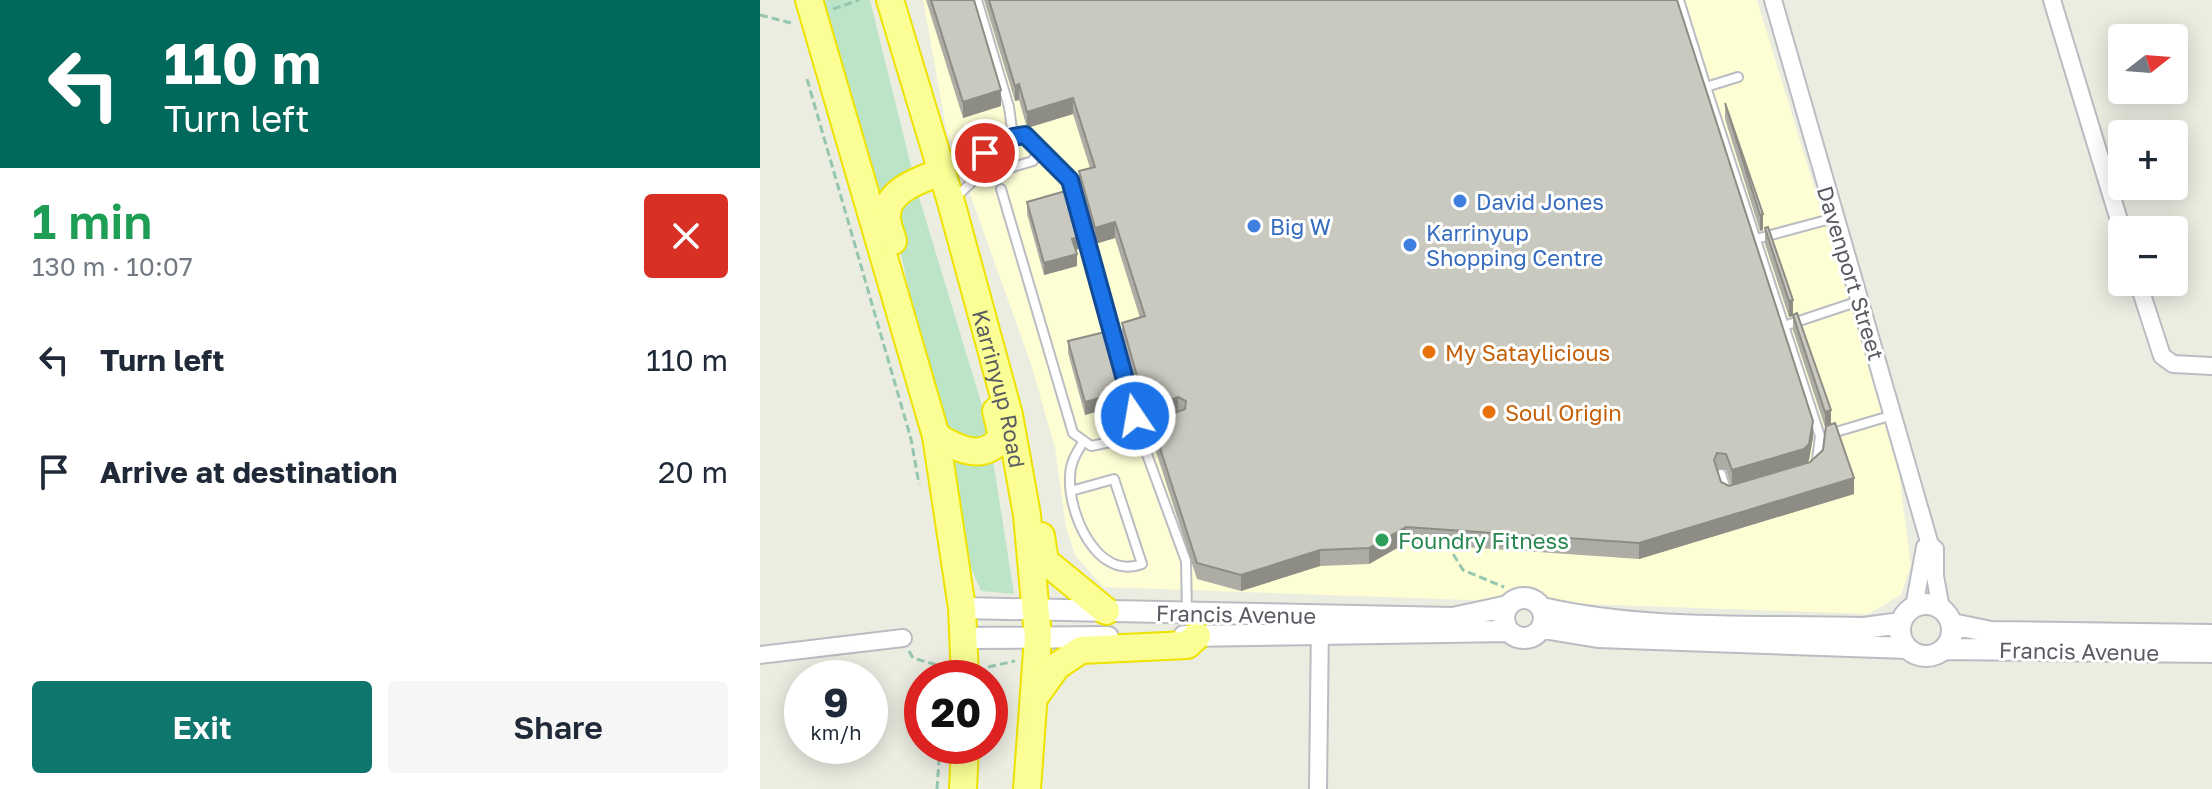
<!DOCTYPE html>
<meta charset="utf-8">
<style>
:root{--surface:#fff;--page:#f6f6f7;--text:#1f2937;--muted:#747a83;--accent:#0f766e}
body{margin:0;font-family:"Golos Text",sans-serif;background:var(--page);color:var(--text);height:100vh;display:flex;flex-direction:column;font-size:30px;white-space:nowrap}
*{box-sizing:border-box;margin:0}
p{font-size:26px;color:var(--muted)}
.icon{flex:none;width:44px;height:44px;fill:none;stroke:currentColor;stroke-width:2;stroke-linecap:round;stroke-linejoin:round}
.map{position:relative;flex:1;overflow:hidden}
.sheet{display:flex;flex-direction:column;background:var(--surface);width:760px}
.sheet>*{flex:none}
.guide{background:#00695c;color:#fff;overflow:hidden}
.needle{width:52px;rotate:73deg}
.buttons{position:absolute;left:1348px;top:24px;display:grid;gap:16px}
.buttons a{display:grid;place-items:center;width:80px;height:80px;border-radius:8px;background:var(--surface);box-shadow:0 4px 20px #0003;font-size:40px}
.speed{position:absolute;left:24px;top:660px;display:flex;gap:16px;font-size:40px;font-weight:700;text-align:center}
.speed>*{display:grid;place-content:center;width:104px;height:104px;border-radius:50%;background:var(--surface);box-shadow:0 4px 20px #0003;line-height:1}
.speed small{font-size:20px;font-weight:400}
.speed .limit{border:12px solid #d22;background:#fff;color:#111}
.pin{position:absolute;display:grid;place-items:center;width:68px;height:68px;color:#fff;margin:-34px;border:4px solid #fff;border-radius:50%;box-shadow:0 2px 8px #0007}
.me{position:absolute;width:88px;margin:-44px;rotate:348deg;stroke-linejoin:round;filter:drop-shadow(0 0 6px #0008)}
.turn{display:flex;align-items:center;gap:28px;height:168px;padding:0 32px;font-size:36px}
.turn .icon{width:104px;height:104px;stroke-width:2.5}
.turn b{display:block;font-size:56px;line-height:68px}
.round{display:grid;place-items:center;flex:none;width:84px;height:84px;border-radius:8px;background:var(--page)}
.head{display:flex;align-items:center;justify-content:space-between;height:136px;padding:0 32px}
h1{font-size:48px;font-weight:600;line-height:60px;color:#1e9e55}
.primary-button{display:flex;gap:16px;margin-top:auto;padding:16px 32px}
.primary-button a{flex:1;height:92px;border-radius:8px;background:var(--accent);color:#fff;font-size:32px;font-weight:600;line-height:92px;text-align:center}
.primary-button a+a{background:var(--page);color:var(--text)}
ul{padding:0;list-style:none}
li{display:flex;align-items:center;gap:24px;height:112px;padding:0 32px}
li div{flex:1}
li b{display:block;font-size:30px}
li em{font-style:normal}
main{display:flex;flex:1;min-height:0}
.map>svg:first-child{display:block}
.commercial{fill:#fdfed4}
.green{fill:#bce5c7}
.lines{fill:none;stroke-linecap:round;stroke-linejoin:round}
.service-casing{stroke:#bbbcc3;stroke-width:12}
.minor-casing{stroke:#bbbcc3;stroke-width:20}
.tertiary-casing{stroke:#bbbcc3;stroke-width:24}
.trunk-casing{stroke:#ede200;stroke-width:30}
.path{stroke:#95c6b0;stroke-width:3;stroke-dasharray:8 4;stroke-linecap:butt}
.service{stroke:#fff;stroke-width:8}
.minor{stroke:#fff;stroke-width:16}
.tertiary{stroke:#fff;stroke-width:20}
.trunk{stroke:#fafe94;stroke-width:26}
.wall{fill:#adada5;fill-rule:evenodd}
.shaded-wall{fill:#8d8d86}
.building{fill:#c9c9c0;stroke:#8d8d86;stroke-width:2;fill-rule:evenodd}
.route-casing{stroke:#114b97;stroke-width:20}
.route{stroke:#1a73e8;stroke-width:14}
.shop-dot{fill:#3f7fe0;stroke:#fff;stroke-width:3}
.food-dot{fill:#e8710a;stroke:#fff;stroke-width:3}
.leisure-dot{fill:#2e9e5b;stroke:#fff;stroke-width:3}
.labels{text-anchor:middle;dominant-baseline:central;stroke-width:6;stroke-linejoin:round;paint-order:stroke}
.shop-label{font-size:22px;fill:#366cbe;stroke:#fff;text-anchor:start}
.street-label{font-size:22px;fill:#595b62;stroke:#fff}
.food-label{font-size:22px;fill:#c56008;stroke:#fff;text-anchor:start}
.leisure-label{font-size:22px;fill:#27864d;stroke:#fff;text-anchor:start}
</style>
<main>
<section class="sheet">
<div class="guide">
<div class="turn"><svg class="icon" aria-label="left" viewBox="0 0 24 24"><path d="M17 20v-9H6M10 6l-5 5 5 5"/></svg><div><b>110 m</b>Turn left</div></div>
</div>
<div class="head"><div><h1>1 min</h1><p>130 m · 10:07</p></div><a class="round" style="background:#d93025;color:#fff"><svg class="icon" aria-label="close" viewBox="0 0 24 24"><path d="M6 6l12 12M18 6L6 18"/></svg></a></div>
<ul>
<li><svg class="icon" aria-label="left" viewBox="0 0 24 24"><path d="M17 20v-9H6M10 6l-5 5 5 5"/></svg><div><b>Turn left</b></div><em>110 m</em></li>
<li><svg class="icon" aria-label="arrive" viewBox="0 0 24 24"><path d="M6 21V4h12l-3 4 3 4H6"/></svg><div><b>Arrive at destination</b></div><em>20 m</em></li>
</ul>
<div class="primary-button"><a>Exit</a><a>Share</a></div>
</section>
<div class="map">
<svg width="1452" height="789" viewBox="0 0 1452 789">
<rect width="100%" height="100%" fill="#ecede1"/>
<path class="commercial" d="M 163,0 L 997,0 L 1137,458 L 1151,566 L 1141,595 L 1108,614 L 343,587 L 315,555 L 306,527 L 295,448 L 271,364 L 186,127 Z"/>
<path class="green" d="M 62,0 L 110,0 L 152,170 L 117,198 Z
M 158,194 L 227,422 L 254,594 L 221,591 L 208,561 L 132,213 Z"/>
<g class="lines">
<defs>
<path id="service" d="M 217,0 L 249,107 L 253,137
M 919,0 L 946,87 L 978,77
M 946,87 L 1060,436 L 1057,460
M 278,150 L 310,180 L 377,416
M 185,169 L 253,137 L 265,135 L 278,150 L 273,161 L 216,178 L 194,199
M 241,189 L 313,433 L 331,446 L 365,439
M 996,239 L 1074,218
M 1024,326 L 1099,301
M364 432a17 17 0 1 1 34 0a17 17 0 1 1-34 0Z
M 1069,434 L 1133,415
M 385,449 L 426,561 L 427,613
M 961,474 L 967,493
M 311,491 L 354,479 L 382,564 C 336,581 308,512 310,477 C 310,463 316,454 323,442"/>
<path id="minor" d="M 1013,0 L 1170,545 L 1175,549 L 1175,576 L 1181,609
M 1292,0 L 1362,230
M 1378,282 L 1402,356 L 1413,364 L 1452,366
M 1154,607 L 1165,547
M 0,655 L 143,638
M 558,789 L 560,622"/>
<path id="tertiary" d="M744 618a20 20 0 1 1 40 0a20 20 0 1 1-40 0Z
M1140 630a26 26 0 1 1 52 0a26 26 0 1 1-52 0Z
M 202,608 L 693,618 L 748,606
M 782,608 C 886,632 997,625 1104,628 L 1141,623
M 1192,624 L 1231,632 L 1452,635
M 783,628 L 838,637 L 1147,648
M 424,636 L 748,631
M 204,638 L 348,637
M 1186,649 L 1452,652"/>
<g id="trunk">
<path d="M 49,0 L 176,436 L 202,608 L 205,678"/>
<path id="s1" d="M 130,0 L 191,202 L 249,415 L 267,515 L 278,637 L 267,789"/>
<path d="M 133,241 C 131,233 126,223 127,215 C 127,190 162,179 181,172"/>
<path d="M 176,436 C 197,449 225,463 242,436 L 236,411"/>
<path d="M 281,536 L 285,561 L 346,611"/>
<path d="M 274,698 L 297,666 L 321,650 L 427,645 L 437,636"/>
<path d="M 203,789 L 205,746"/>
</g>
</defs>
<use href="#service" class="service-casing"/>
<use href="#minor" class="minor-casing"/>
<use href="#tertiary" class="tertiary-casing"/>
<use href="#trunk" class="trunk-casing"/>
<path class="path" d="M 73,9 L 99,0
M 0,15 L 31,23
M 47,79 L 151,439 L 159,484
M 687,544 L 703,570 L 744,587
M 149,651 L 153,658 L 184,667
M 228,667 L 255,661
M 177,789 L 180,746"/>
<use href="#service" class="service"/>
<use href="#minor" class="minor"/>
<use href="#tertiary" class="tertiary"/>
<use href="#trunk" class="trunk"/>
</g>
<path class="wall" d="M 166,0 L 214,0 L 241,106 L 203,118 Z
M 224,0 L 917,0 L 1053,437 L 1049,460 L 1047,462 L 1050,462 L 1063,450 L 1066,427 L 1065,427 L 1033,330 L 1033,315 L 1094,494 L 879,559 L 646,543 L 609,564 L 560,566 L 481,591 L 437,579 L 379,399 L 362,339 L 362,323 L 380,318 L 355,238 L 335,244 L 319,187 L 319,171 L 330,168 L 313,114 L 267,128 L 259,100 L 255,101 ZM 957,469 L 966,470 L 971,485 L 969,486 L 961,482 Z
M 965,103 L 1003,214 L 1003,230 L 1000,231 L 965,119 Z
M 267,202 L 322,248 L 315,250 L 317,266 L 284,275 L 267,214 Z
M 1008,227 L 1033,316 L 1029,317 L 1005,244 L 1005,228 Z
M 308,341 L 366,403 L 325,415 L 308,353 Z"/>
<path class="shaded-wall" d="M 259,84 L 259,100 L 255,101 L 255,86 Z
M 241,90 L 241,106 L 203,118 L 203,102 Z
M 313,98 L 313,114 L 267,128 L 267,112 Z
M 1003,214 L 1003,230 L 1000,231 L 1000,215 Z
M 355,222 L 355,238 L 335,244 L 335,228 Z
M 322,236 L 322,248 L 312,251 L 312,239 Z
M 317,254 L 317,266 L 284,275 L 284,263 Z
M 1033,300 L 1033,316 L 1029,317 L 1029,301 Z
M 366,391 L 366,403 L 325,415 L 325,402 Z
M 418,397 L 418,413 L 392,423 L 392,407 Z
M 1071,410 L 1071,426 L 1065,427 L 1065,412 Z
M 1053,421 L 1053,437 L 1049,460 L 1044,465 L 972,486 L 972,470 Z
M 1094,478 L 1094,494 L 879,559 L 879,543 Z
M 646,527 L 646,543 L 609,564 L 609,548 Z
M 560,550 L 560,566 L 481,591 L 481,575 Z"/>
<path class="building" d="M 171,0 L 214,0 L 241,90 L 203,102 Z
M 229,0 L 917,0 L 1053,421 L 1049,444 L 1044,449 L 972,470 L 966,454 L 957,453 L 954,460 L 961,482 L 969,486 L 1050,462 L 1063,450 L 1066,426 L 1075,423 L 1094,478 L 879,543 L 646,527 L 609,548 L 560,550 L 481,575 L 437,563 L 379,383 L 362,323 L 385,316 L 355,222 L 335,228 L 319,171 L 335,167 L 313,98 L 267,112 L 259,84 L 255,86 ZM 418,397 L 426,401 L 425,409 L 399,419 L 392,417 L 392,407 Z
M 965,103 L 1003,214 L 1000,215 Z
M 309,190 L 322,236 L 312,239 L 317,254 L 284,263 L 267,202 Z
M 1008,227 L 1033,300 L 1029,301 L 1005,228 Z
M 1037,313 L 1071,410 L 1065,412 L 1033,315 Z
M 349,331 L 366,391 L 325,402 L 308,341 Z"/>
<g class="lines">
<defs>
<path id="route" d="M 225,153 L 253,137 L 265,135 L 310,180 L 375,416"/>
</defs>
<use href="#route" class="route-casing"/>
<use href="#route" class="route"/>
</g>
<g class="shop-dot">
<circle cx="700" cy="201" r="8"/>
<circle cx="494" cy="226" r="8"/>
<circle cx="650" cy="245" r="8"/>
</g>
<g class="food-dot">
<circle cx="669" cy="352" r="8"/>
<circle cx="729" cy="412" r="8"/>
</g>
<circle class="leisure-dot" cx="622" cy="540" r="8"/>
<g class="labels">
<g class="shop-label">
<text x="716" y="201">David Jones</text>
<text x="510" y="226">Big W</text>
<text x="666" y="232">Karrinyup<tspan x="666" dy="25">Shopping Centre</tspan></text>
</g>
<g class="street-label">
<text transform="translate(1091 273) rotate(73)">Davenport Street</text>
<text stroke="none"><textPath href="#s1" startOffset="404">Karrinyup Road</textPath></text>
<text transform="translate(476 614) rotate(1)">Francis Avenue</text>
<text transform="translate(1319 651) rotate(1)">Francis Avenue</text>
</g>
<g class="food-label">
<text x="685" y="352">My Sataylicious</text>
<text x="745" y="412">Soul Origin</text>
</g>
<g class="leisure-label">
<text x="638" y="540">Foundry Fitness</text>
</g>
</g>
</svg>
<div class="buttons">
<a><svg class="needle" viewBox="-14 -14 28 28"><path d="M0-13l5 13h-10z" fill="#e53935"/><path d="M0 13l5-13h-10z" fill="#747a83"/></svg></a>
<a>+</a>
<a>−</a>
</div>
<div class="speed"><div>9<small>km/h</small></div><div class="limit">20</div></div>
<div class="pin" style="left:225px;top:153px;background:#d93025"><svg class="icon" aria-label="arrive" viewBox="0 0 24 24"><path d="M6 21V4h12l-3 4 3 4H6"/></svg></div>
<svg class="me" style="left:375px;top:416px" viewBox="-20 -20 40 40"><circle r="17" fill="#1a73e8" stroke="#fff" stroke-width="3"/><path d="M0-11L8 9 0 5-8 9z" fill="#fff"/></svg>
</div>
</main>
